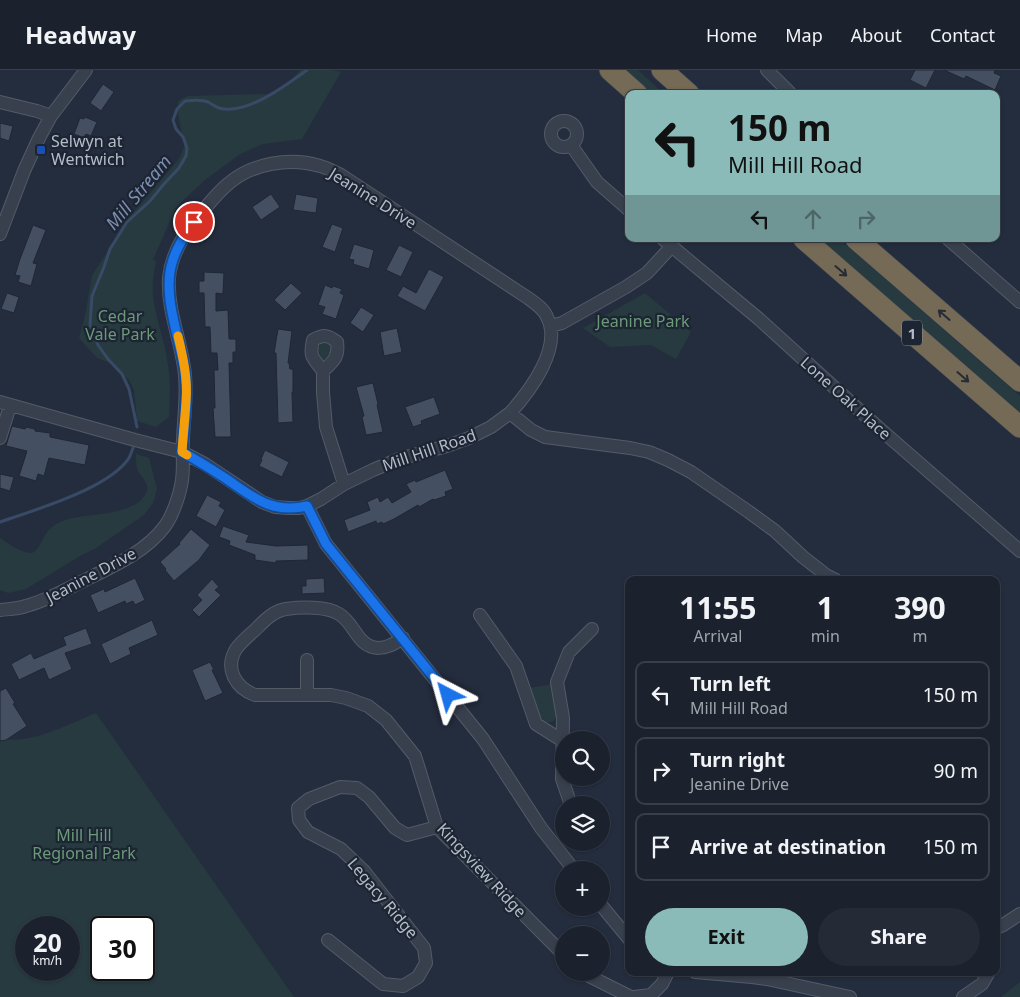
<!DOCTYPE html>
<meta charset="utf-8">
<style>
:root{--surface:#1b222e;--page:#242a36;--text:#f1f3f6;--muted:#a0a4aa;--line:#393f4a;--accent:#8bbbb9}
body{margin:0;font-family:"Noto Sans",sans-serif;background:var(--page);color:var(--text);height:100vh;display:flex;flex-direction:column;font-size:19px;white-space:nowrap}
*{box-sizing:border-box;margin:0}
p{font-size:16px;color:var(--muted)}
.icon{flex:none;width:28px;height:28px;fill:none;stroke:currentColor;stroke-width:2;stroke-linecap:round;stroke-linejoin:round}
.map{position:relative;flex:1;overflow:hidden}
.drawer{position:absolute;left:625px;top:506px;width:375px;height:400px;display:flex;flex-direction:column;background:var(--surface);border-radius:10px;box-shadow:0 1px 4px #0004,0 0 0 1px var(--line)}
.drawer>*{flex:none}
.hud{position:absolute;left:625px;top:20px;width:375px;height:152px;border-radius:10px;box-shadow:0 1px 4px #0004,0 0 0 1px var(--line);background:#8bbbb9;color:#111;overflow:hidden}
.controls{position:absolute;left:555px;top:661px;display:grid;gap:10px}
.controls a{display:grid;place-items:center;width:55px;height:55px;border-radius:50%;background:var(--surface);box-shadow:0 1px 4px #0004,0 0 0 1px var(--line);font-size:25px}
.speed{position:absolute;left:15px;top:846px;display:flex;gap:10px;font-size:25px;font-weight:700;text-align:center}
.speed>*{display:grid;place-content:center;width:65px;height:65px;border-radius:50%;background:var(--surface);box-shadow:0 1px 4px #0004,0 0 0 1px var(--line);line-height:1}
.speed small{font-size:12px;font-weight:400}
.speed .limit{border:2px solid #111;border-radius:8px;background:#fff;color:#111}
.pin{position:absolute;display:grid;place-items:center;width:42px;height:42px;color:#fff;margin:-21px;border:2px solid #fff;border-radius:50%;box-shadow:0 1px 5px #0007}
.me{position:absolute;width:55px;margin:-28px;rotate:321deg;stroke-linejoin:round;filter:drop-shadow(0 0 4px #0008)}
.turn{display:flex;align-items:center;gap:18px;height:105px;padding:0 20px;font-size:22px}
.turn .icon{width:65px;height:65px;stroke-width:2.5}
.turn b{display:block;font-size:35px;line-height:42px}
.lanes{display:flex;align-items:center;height:48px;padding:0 20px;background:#0003;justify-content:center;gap:25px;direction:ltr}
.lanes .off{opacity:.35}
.eta{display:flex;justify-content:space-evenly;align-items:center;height:85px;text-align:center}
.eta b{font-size:30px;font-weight:700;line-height:35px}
.primary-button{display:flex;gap:10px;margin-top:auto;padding:10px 20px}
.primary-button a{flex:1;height:58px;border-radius:30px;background:var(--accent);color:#111;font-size:20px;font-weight:700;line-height:58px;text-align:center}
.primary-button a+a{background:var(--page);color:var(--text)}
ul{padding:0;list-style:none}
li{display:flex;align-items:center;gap:15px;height:68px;margin:0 10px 8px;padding:0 10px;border:2px solid var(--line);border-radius:10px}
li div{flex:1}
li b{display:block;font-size:19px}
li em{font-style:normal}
header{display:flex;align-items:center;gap:30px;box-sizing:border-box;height:70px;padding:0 25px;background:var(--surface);border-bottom:1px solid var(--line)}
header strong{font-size:24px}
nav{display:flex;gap:28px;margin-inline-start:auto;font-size:18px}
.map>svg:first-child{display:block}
.green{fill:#263a3f;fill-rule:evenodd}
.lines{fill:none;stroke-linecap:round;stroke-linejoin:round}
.stream{stroke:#394a67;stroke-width:3}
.building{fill:#454f62;stroke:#1f2735}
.street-casing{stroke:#535b69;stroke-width:14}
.highway-casing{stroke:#404856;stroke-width:22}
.street{stroke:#38404e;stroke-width:12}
.highway{stroke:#746a55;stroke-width:21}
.oneway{stroke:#262c36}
.route-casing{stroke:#114b97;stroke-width:12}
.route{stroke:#1a73e8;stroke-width:9}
.slow{stroke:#f59e0b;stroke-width:9}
.transit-dot{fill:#1a4fb4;stroke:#1d2533;stroke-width:2}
.labels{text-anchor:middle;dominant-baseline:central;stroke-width:4.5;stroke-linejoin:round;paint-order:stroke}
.shield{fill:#1d2533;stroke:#878e9c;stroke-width:1}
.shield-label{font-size:15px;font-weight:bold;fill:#b4bbc9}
.poi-label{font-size:16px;fill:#b4bbc9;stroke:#1d2533;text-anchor:start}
.street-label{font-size:16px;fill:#b4bbc9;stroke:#1d2533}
.park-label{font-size:16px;fill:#6b9a79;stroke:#1d2533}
.water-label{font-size:18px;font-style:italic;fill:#7c8eb1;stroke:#1d2533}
</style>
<header>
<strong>Headway</strong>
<nav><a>Home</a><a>Map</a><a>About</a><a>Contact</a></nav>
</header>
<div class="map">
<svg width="1020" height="927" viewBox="0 0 1020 927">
<rect width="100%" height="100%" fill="#242d3e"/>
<path class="green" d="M 300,0 L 333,0 L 341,2 L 302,69 L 263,74 L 240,84 L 205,110 L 176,137 L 153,190 L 156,191 C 154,202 152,214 153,225 C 155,247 164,268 167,289 C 171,308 170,327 169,347 L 156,357 L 137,351 L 134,320 L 129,310 L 112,295 L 108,292 L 97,288 L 79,268 L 85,246 L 92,205 L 122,160 L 128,149 L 179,89 L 184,77 L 184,73 L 178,44 L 178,32 L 181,29 L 188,26 L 269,24 C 282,20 291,11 300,0 Z
M 622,0 L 638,0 L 664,24 L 649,24 Z
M 817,169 L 839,169 L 1019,325 L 1020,326 L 1020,346 Z
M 645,223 L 691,262 L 676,289 L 651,275 L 610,277 L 583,258 Z
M 324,272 L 331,275 C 332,282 329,286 326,292 L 323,292 C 320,285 315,276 324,272 Z
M 136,384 L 149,388 L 157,419 L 153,433 L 144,445 L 96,478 L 80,486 L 26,519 L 8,523 L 0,520 L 0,468 C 8,473 20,483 31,483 C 40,482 43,465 49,460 C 54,454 62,451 69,449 C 90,443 135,446 146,423 C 151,414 141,407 137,399 C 136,394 136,389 136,384 Z
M 553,614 L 557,645 L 554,651 C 551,652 549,653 546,652 C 538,648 532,626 529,618 Z
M 96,643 L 294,927 L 0,927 L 0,668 C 29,676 69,654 96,643 ZM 26,858 L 69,858 L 69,900 L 26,900 ZM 101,858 L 144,858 L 144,900 L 101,900 Z
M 1020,912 L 1020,927 L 1001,927 Z"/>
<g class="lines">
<path class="stream" d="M 137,357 L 129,319 L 122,304 L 108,289 L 98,275 L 90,255 L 92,226 L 104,197 L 110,179 L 127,152 L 150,131 L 164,114 L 179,98 L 186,86 L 187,78 L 183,67 L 176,59 L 173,50 L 177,39 L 185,31 C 193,30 201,29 208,32 C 212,34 215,37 219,38 C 246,46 286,15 307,0
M 0,452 C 35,440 103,420 126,392 C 130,388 131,383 133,378"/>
</g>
<path class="building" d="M 915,0 L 935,0 L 926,18 L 910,10 Z
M 944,0 L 995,0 L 994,3 L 1001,6 L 995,20 L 966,6 L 964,9 Z
M 103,14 L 114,22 L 101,41 L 90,33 Z
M 85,47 L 97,52 L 91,66 L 86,64 L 84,68 L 74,64 L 80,48 L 84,49 Z
M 0,53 L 13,56 L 9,71 L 0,68 Z
M 271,124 L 280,137 L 261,150 L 252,137 Z
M 296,124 L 318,128 L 316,143 L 293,140 Z
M 332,154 L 343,158 L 335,182 L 322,177 Z
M 33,155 L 46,160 L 33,193 L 37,194 L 31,216 L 18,212 L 20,206 L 15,205 L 20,189 Z
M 354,174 L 374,180 L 369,199 L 353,194 L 354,190 L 349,189 Z
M 399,175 L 413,182 L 401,207 L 386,200 Z
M 429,199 L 444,207 L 425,241 L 397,226 L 403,216 L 416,223 Z
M 204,202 L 224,203 L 223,224 L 216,223 L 216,241 L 228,240 L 229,269 L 236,269 L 236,282 L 233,282 L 233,293 L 229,293 L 231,367 L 215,367 L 213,338 L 215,338 L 214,300 L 218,300 L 217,283 L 211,283 L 210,257 L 205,257 L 204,223 L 199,223 L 199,211 L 204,211 Z
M 291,213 L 302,223 L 285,240 L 274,230 Z
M 325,215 L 332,218 L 333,216 L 342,219 L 340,223 L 344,225 L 336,249 L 322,244 L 325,237 L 318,235 Z
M 7,223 L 19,227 L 14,243 L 1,239 Z
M 361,237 L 374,245 L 363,262 L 350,253 Z
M 397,258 L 402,282 L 384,286 L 380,262 Z
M 278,259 L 292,261 L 288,293 L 289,293 L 290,299 L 293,299 L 293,322 L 292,322 L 293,352 L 278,353 L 276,283 L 274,283 Z
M 373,313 L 378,334 L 377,335 L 383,362 L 366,365 L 362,347 L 364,346 L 356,317 Z
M 434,327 L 440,344 L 421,351 L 422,354 L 413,357 L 405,337 Z
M 12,356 L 25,359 L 26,357 L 35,359 L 35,361 L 50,363 L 50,367 L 89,375 L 85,395 L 49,388 L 44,406 L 38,404 L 36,411 L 19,406 L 27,381 L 6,376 Z
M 265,380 L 289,392 L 282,407 L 259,396 L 262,390 L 261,389 Z
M 445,400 L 453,419 L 445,422 L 446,426 L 434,430 L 433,429 L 419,437 L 418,435 L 394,449 L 383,454 L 382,452 L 377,454 L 376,451 L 348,462 L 344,450 L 370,440 L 367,432 L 378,427 L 380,432 L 388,427 L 392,433 L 411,422 L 406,414 L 415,410 L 416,412 Z
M 0,404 L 14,407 L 10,421 L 0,418 Z
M 207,425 L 221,432 L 219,436 L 225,440 L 216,457 L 196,446 Z
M 223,456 L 249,465 L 246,472 L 276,476 L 308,475 L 308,490 L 276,491 L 276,493 L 255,490 L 255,485 L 229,475 L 230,471 L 219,467 Z
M 191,459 L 210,475 L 199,490 L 174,511 L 165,500 L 166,499 L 160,492 L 180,474 L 179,473 Z
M 135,508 L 145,530 L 135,535 L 133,531 L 126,534 L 125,531 L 98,543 L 90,525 L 104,519 L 105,522 Z
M 324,508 L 325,523 L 302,524 L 302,516 L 306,516 L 306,509 Z
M 212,509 L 219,517 L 215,520 L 221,525 L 199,547 L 192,540 L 202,530 L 197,525 Z
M 152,550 L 158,565 L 129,578 L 131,584 L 110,594 L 101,574 Z
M 86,558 L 92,574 L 65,583 L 72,599 L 49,610 L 44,598 L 19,610 L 11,594 L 31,583 L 34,589 L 66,575 L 63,567 Z
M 210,592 L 214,600 L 212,600 L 223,623 L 205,631 L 192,600 Z
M 6,618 L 15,633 L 13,634 L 27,656 L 6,670 L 0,671 L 0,621 Z"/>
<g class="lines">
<defs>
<path id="street" d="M 767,0 L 791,24
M 0,32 L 37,41 L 51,46
M551 64a13 13 0 1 1 26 0a13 13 0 1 1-26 0Z
M 571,75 L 597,112 L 629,140
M 0,164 L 24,101 L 39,68 L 51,46 L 86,0
M 663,169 L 759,249 L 880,359 L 1020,481
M 948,169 L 1020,232
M 551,256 L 562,253 L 626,217 L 647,203 L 672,176
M 323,301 C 313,288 309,287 313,270 C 324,264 328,265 337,272 C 339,287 334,291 323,301 L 323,322 L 326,357 L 344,414
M 0,332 L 135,370 L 182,382 L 205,394 L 262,432 L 275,437 L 289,438 L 299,438 L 307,436 L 321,429 L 344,414 L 373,400 L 399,389 L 447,376 L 469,368 L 491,357 L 510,343 L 531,360 L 545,367 L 630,378 L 649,382 L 668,390 L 691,402 L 749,442 L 775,461 L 803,487 L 826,505 L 836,510
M 0,368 L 10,336
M 307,436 L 326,474 L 483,669 L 541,758 L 574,800
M 0,540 C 9,539 17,539 26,536 C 45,531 63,521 81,512 C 111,497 145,483 165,456 C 173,445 180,424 182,410 C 184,397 182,382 183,369 C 184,347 187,327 185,305 C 182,273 167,241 169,208 C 171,186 184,164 197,148 C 206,137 217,123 228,114 C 252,93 290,87 320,96 C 328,98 334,102 341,105 L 528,228 C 535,233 544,239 547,247 C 563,277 530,321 510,343
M 480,545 L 516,596 L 536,654 L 563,671
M 403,568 C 395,573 388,578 378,578 C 357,577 355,553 339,544 C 327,536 301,537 286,539 C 273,541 264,551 255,560 C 248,566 241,572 236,579 C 224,599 236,618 255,625 L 331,625 L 346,628 L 368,636 L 386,650 L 415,686 L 437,757 L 564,885
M 307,590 L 307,624
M 571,735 L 562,709 L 563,648 L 557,612 L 569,582 L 592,559
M 601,835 L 629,869
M 996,858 L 1003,855 L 1020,844
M 328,870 L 383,914 L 403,916 L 418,907 L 426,893 L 424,878 L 364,801 L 341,779 L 308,762 L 299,750 L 298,738 L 309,729 L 340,717 L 357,718 L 369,727 L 395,758 L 407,765 L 437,757
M 581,902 L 631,927
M 695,902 L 752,907 L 767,909 L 850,927
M 634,927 L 651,925 L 662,914 L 668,902
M 963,927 L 982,914 L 989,902"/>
<path id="highway" d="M 610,0 L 637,24
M 662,0 L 689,24
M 804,169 L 1020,357
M 856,169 L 1020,311"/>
</defs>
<use href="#street" class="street-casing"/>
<use href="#highway" class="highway-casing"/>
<use href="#street" class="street"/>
<use href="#highway" class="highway"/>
</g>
<defs><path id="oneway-shaft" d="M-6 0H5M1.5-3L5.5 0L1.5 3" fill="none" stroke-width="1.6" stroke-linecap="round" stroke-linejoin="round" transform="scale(1.25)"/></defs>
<g class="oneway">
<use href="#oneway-shaft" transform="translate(841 201) rotate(41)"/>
<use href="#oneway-shaft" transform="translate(944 245) rotate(-139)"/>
<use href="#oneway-shaft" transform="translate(963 307) rotate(41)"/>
</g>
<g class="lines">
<defs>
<path id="route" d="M 194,152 C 185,165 176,178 172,193 C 162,226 180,268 185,302 C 189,328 184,356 182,382 C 197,390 211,399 225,408 C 253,427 271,444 307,436 L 326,474 L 448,625"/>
</defs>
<use href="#route" class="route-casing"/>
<use href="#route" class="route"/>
<path class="slow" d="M 178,266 C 183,287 188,309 186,331 C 185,348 183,365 182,382 L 187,385"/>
</g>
<rect class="transit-dot" x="36" y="75" width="10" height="10" rx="2.5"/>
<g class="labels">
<rect class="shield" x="902" y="250.5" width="20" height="25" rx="4"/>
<g class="shield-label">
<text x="912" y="263">1</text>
</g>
<g class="poi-label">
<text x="51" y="71">Selwyn at<tspan x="51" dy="18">Wentwich</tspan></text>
</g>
<g class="street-label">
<text transform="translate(373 128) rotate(32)">Jeanine Drive</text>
<text transform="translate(846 328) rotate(42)">Lone Oak Place</text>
<text transform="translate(429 380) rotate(-19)">Mill Hill Road</text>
<text transform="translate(91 505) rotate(-28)">Jeanine Drive</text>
<text transform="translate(482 800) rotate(47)">Kingsview Ridge</text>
<text transform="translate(383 828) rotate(50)">Legacy Ridge</text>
</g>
<g class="park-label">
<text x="120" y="246">Cedar<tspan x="120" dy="18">Vale Park</tspan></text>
<text x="643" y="251">Jeanine Park</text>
<text x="84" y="765">Mill Hill<tspan x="84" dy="18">Regional Park</tspan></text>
</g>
<g class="water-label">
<text transform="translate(138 122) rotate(-50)">Mill Stream</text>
</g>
</g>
</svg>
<div class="controls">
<a><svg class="icon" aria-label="search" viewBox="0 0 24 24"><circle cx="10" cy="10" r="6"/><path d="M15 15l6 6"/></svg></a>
<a><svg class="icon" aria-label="layers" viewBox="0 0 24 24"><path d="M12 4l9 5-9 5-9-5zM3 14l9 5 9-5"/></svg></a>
<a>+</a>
<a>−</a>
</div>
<div class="speed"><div>20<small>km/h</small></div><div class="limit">30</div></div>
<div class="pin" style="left:194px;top:152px;background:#d93025"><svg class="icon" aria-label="arrive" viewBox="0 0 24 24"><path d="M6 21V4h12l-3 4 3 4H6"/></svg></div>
<svg class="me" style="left:448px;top:625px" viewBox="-20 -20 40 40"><path d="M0-17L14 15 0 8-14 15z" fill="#1a73e8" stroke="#fff" stroke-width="4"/></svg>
<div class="hud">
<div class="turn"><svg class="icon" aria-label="left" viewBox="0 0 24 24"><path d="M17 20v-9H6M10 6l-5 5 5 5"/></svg><div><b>150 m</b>Mill Hill Road</div></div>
<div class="lanes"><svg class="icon" aria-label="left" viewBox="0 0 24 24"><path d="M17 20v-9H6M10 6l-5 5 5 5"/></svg><svg class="icon off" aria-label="ahead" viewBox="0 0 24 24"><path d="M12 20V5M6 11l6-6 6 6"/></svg><svg class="icon off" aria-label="right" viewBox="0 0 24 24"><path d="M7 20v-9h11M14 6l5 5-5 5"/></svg></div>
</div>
<section class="drawer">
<div class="eta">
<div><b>11:55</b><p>Arrival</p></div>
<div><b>1</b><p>min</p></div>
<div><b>390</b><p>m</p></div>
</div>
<ul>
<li><svg class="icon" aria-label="left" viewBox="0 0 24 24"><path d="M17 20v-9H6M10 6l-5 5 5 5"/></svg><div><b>Turn left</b><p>Mill Hill Road</p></div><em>150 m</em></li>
<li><svg class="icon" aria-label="right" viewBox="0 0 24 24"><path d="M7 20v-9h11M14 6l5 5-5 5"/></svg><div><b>Turn right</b><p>Jeanine Drive</p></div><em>90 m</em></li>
<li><svg class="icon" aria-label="arrive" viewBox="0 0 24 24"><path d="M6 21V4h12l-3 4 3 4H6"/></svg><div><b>Arrive at destination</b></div><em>150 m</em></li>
</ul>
<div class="primary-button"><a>Exit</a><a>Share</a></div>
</section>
</div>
